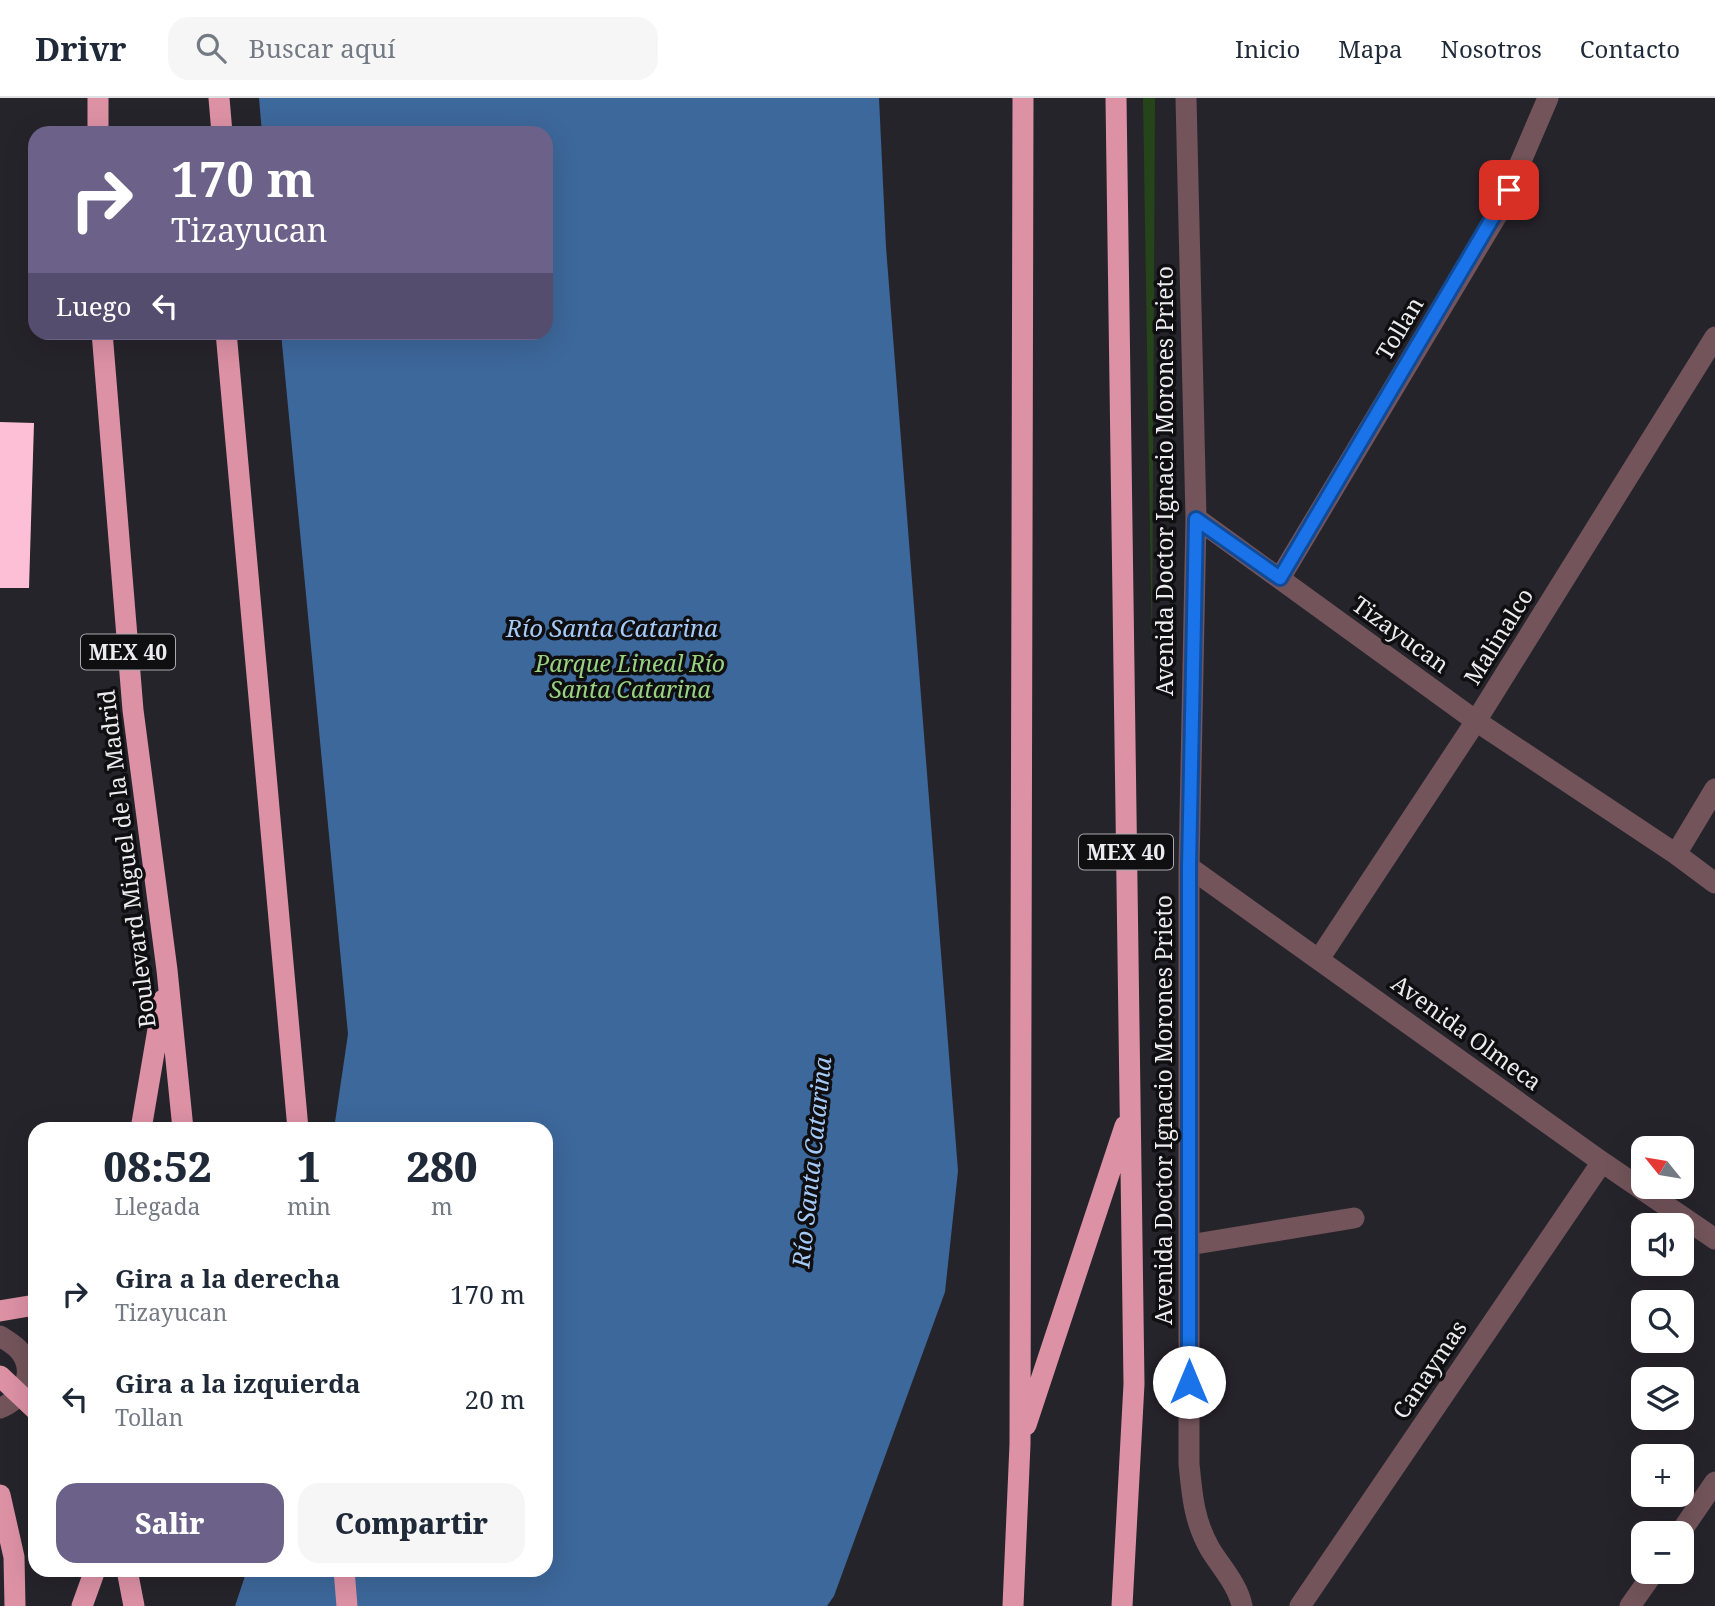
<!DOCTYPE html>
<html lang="es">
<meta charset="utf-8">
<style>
:root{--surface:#fff;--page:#f6f6f7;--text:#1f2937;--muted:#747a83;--line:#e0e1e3;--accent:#6b6189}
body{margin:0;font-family:"Noto Serif",serif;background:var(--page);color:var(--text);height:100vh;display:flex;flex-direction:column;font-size:26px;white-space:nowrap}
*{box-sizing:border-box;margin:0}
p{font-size:23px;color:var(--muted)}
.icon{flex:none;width:38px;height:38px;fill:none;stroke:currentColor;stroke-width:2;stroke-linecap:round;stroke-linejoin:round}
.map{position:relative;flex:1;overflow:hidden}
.side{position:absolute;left:28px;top:1024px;width:525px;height:455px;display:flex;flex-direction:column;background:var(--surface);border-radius:21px;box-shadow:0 7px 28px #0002}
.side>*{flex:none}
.banner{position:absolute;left:28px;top:28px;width:525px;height:214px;border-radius:21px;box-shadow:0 7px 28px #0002;background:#6b6189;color:#fff;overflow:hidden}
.needle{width:46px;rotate:300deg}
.controls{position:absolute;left:1631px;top:1038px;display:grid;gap:14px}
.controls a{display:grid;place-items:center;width:63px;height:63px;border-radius:14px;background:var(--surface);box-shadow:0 7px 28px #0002;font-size:35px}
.pin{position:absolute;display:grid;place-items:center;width:60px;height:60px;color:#fff;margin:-30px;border-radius:14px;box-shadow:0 4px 10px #0006}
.me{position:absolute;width:77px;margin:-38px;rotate:0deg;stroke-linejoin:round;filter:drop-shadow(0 0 5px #0008)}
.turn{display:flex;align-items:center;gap:24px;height:147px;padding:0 28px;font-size:32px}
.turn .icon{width:91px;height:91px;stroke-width:2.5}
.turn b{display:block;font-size:49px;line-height:60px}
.then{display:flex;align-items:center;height:66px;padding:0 28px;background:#0003;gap:14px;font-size:26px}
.eta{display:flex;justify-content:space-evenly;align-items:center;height:119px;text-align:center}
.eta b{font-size:42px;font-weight:800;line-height:49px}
.button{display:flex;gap:14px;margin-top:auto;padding:14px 28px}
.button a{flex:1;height:80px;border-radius:21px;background:var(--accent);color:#fff;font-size:28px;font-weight:800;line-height:80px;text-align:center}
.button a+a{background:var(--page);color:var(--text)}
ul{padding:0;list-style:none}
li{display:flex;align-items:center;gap:21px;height:105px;padding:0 28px}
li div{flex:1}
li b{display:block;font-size:26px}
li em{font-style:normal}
header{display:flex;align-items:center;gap:42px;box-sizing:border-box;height:98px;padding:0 35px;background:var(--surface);border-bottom:2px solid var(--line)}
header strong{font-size:33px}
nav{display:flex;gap:38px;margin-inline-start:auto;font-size:24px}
.search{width:490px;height:63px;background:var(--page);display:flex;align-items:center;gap:18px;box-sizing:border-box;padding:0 24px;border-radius:21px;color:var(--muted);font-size:26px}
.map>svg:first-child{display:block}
.green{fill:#264419}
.water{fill:#3d689b}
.building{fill:#fcbfd6}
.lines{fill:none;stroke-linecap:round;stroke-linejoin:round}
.minor{stroke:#73545b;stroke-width:21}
.highway{stroke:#dd91a5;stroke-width:21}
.route-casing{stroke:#114b97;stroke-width:18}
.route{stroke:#1a73e8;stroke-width:12}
.labels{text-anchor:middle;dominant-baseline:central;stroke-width:7;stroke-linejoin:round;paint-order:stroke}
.shield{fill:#0f0e11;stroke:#aaa9ad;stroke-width:2}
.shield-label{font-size:21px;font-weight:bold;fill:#ecebf0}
.street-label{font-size:23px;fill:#ecebf0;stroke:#0f0e11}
.park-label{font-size:23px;font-style:italic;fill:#98d281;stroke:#0f0e11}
.water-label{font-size:24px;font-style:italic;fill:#a6cbf8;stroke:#0f0e11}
</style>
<header>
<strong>Drivr</strong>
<div class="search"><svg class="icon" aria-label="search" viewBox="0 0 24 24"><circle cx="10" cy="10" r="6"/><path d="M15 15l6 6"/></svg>Buscar aquí</div>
<nav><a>Inicio</a><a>Mapa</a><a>Nosotros</a><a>Contacto</a></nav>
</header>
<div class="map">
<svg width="1715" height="1508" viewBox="0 0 1715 1508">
<rect width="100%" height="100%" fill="#26242b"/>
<path class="green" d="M 1143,0 L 1155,0 L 1152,558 Z"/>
<path class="water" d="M 259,0 L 879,0 L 886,149 L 958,1073 L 945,1194 L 834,1498 L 827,1508 L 235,1508 L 247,1472 L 546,1472 L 546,1031 L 334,1031 L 348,936 L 281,235 L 546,234 L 546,35 L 262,35 Z"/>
<path class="building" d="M 0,324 L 34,325 L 29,490 L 0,490 Z"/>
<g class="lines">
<path class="minor" d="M 1186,0 L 1196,420 L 1189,769 L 1189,1366 C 1192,1397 1194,1423 1210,1451 C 1221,1469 1238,1487 1242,1508
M 1196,420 L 1476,623 L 1676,756 L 1715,785
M 1280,480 L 1500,112 L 1548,0
M 1676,756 L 1715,691
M 1189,769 L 1602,1064 L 1715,1141
M 1319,861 L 1476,623 L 1715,239
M 1189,1147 L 1354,1120
M 0,1238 C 6,1242 13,1246 18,1251 C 38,1272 23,1302 0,1310
M 1680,1435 L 1715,1384
M 1300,1508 L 1602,1064
M 1630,1508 L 1654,1474"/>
<path class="highway" d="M 98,0 L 98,35
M 219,0 L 222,35
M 1116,0 L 1134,1286 L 1122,1508
M 102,234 L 133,612 L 167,872 L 183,1031
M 226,234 L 298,1031
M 141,1031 L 163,902
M 0,1213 L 35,1207
M 0,1278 L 35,1311
M 1026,1327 L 1125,1028
M 0,1397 L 14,1459 L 15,1508
M 127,1472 L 134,1508
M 344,1472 L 347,1508
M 82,1508 L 95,1472
M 1013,1508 L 1020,1346 L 1023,0"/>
</g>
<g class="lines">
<defs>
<path id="route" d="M 1189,1284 L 1189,769 L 1196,421 L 1280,480 L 1509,92"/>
</defs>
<use href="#route" class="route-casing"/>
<use href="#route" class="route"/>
</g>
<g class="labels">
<g class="shield">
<rect x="81" y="536.5" width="94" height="35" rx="5"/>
<rect x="1079" y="736.5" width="94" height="35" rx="5"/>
</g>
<g class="shield-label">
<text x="128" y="554">MEX 40</text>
<text x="1126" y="754">MEX 40</text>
</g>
<g class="street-label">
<text transform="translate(1399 230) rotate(-59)">Tollan</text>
<text transform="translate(1164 383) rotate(-90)">Avenida Doctor Ignacio Morones Prieto</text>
<text transform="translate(1401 536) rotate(36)">Tizayucan</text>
<text transform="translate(1498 538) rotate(-58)">Malinalco</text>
<text transform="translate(126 761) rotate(-97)">Boulevard Miguel de la Madrid</text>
<text transform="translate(1467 934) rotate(36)">Avenida Olmeca</text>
<text transform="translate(1163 1012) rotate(-90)">Avenida Doctor Ignacio Morones Prieto</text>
<text transform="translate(1429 1271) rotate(-56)">Canaymas</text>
</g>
<g class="park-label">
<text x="630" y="565">Parque Lineal Río<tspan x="630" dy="26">Santa Catarina</tspan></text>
</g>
<g class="water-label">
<text x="612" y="529">Río Santa Catarina</text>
<text transform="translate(811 1064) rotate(-84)">Río Santa Catarina</text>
</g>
</g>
</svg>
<div class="controls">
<a><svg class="needle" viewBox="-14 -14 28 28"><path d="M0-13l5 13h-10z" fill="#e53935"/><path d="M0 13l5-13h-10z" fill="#747a83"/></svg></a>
<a><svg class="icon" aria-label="sound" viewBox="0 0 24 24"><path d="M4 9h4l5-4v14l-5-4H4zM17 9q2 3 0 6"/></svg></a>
<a><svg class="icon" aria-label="search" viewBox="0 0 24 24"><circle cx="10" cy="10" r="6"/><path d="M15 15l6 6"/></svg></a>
<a><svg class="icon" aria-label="layers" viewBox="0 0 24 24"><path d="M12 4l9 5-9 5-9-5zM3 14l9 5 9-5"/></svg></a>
<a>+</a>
<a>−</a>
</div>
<div class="pin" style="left:1509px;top:92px;background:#d93025"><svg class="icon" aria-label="arrive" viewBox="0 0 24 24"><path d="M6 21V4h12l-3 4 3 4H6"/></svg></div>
<svg class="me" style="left:1189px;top:1284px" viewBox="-20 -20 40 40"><circle r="19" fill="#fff"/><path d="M0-13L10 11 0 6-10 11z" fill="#1a73e8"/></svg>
<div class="banner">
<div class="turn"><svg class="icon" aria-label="right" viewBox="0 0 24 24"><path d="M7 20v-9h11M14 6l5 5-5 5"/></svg><div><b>170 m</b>Tizayucan</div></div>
<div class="then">Luego<svg class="icon" aria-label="left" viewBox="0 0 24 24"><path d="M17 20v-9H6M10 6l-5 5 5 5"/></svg></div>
</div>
<section class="side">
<div class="eta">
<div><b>08:52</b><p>Llegada</p></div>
<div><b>1</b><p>min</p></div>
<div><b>280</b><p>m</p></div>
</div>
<ul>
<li><svg class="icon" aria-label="right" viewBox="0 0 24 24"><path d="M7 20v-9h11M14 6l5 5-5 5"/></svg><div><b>Gira a la derecha</b><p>Tizayucan</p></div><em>170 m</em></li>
<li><svg class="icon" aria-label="left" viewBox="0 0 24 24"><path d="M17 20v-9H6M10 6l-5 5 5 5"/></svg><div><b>Gira a la izquierda</b><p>Tollan</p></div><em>20 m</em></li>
</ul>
<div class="button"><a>Salir</a><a>Compartir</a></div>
</section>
</div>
